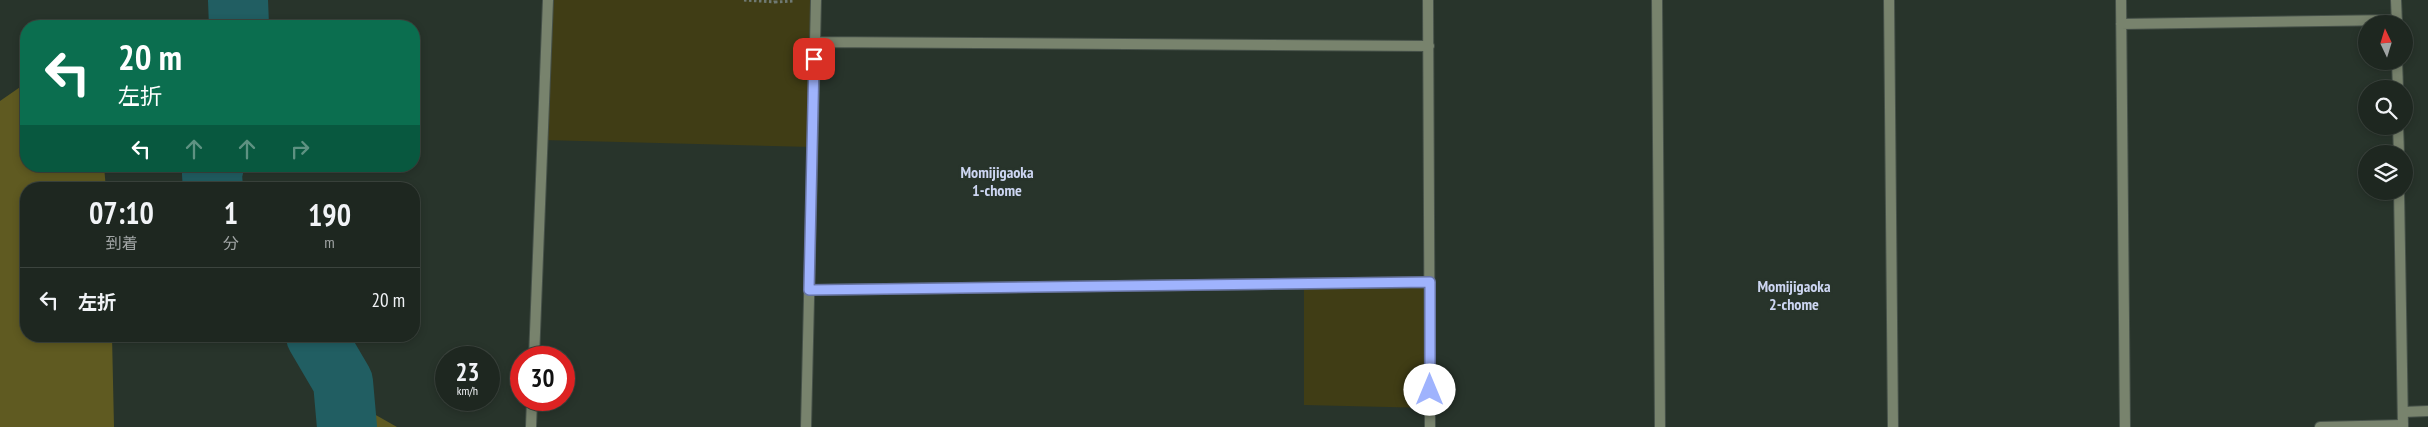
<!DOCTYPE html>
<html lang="ja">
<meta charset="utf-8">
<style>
:root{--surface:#1e2720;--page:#262f29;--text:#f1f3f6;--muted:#a1a5a5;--line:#3c443e}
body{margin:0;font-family:"PT Sans Narrow","Noto Sans JP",sans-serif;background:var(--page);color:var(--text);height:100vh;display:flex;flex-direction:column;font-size:19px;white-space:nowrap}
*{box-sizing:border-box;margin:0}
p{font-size:16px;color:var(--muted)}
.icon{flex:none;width:28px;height:28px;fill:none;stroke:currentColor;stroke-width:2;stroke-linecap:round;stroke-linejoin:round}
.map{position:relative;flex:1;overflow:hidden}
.sheet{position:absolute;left:20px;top:182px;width:400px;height:160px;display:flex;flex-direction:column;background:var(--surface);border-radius:20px;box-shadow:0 2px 8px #0003,0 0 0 1px var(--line)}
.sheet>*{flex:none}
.banner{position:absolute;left:20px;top:20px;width:400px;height:152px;border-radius:20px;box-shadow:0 2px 8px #0003,0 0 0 1px var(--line);background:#0b6e4f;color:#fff;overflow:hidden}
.needle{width:32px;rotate:356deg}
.controls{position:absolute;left:2358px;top:15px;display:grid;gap:10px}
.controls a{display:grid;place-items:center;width:55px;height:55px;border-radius:50%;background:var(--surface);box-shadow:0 2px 8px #0003,0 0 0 1px var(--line);font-size:25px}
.speed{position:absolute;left:435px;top:346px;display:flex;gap:10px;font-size:25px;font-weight:700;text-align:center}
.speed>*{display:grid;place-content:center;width:65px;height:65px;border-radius:50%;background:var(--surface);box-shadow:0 2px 8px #0003,0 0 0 1px var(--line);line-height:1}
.speed small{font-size:12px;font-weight:400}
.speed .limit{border:8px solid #d22;background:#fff;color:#111}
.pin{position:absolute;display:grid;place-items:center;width:42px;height:42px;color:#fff;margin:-21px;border-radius:10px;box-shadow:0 2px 8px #0006}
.me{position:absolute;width:55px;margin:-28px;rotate:0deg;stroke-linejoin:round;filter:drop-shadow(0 0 4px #0008)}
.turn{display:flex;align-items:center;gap:18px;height:105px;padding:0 15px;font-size:22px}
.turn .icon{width:65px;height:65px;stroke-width:2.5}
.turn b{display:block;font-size:35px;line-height:42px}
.lanes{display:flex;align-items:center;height:48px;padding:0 15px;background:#0003;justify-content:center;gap:25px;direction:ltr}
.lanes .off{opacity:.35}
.eta{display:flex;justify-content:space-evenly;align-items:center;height:85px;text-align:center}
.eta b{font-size:30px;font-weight:700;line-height:35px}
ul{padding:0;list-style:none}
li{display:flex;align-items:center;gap:15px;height:65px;padding:0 15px;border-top:1px solid var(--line)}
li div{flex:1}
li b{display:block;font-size:19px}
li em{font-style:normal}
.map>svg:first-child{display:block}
.green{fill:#403d15}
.forest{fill:#5f5a21}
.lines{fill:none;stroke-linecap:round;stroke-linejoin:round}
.river{stroke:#215e62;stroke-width:60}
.minor-casing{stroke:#465149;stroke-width:12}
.tertiary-casing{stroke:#465149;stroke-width:12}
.path{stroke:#6f7972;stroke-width:3;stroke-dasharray:2.5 2.5;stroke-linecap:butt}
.minor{stroke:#78836d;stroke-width:10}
.tertiary{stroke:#78836d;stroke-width:10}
.route-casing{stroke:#6774a4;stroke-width:12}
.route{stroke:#9fb3fd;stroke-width:9}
.labels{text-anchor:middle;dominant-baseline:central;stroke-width:5;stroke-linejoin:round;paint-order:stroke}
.neighbourhood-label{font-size:16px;font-weight:bold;fill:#cdd6f2;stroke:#28342b}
</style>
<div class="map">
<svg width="2428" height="427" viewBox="0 0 2428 427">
<rect width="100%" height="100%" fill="#28342b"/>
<path class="green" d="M 548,0 L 815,0 L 812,147 L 543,140 Z
M 1430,282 L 1430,408 L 1304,405 L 1304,284 Z"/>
<path class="forest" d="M 26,83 L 26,166 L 104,166 L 106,189 L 26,189 L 26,336 L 112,336 L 114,427 L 0,427 L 0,101 Z
M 374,414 L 397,427 L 361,427 Z"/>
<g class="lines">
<path class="river" d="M 238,0 L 239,26
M 213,189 L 212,174 L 214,166
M 316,336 L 343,382 L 347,427"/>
<defs>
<path id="minor" d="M 1428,0 L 1430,427
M 1657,0 L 1660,427
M 1889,0 L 1893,427
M 2121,0 L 2125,427
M 2121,24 L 2397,20
M 815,42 L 1429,46
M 809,290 L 1430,282
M 2403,412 L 2428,411
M 806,427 L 816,0
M 2320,427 L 2403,425"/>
<path id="tertiary" d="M 2396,0 L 2397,24
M 2397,61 L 2398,89
M 2398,126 L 2399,154
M 2399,191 L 2403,427
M 534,358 L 548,0
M 531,427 L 532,400"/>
</defs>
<use href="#minor" class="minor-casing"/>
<use href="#tertiary" class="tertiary-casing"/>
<path class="path" d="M 744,0 L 775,2 L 775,0
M 775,2 L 795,1"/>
<use href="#minor" class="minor"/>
<use href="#tertiary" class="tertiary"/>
</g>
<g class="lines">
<defs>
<path id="route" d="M 814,59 L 809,290 L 1430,282 L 1430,390"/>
</defs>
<use href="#route" class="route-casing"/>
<use href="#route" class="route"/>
</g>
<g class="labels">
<g class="neighbourhood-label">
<text x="997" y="172">Momijigaoka<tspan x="997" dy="18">1-chome</tspan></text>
<text x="1794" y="286">Momijigaoka<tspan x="1794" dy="18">2-chome</tspan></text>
</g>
</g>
</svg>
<div class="controls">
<a><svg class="needle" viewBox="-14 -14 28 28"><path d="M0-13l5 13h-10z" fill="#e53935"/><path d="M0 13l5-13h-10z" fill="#a1a5a5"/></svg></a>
<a><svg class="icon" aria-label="search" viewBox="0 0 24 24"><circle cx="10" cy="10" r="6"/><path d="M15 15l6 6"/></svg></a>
<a><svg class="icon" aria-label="layers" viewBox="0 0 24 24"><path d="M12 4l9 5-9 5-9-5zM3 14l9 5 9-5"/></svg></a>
</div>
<div class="speed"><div>23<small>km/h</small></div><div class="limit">30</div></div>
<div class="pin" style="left:814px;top:59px;background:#d93025"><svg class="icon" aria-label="arrive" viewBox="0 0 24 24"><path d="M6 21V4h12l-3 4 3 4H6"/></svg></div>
<svg class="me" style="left:1430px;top:390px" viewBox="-20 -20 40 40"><circle r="19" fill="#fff"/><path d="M0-13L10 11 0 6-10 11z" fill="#9fb3fd"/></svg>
<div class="banner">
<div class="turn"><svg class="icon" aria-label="left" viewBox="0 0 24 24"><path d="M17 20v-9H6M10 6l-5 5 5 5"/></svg><div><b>20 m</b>左折</div></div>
<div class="lanes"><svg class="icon" aria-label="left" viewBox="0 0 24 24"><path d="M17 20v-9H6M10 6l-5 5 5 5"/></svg><svg class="icon off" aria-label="ahead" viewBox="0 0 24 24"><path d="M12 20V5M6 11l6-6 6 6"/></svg><svg class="icon off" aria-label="ahead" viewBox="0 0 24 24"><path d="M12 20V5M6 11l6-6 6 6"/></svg><svg class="icon off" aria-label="right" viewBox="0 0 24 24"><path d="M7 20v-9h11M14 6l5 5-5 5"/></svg></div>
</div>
<section class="sheet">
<div class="eta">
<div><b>07:10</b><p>到着</p></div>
<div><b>1</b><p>分</p></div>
<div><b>190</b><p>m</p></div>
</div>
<ul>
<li><svg class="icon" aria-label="left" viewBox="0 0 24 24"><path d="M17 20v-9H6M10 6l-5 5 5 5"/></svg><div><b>左折</b></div><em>20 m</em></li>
</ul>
</section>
</div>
